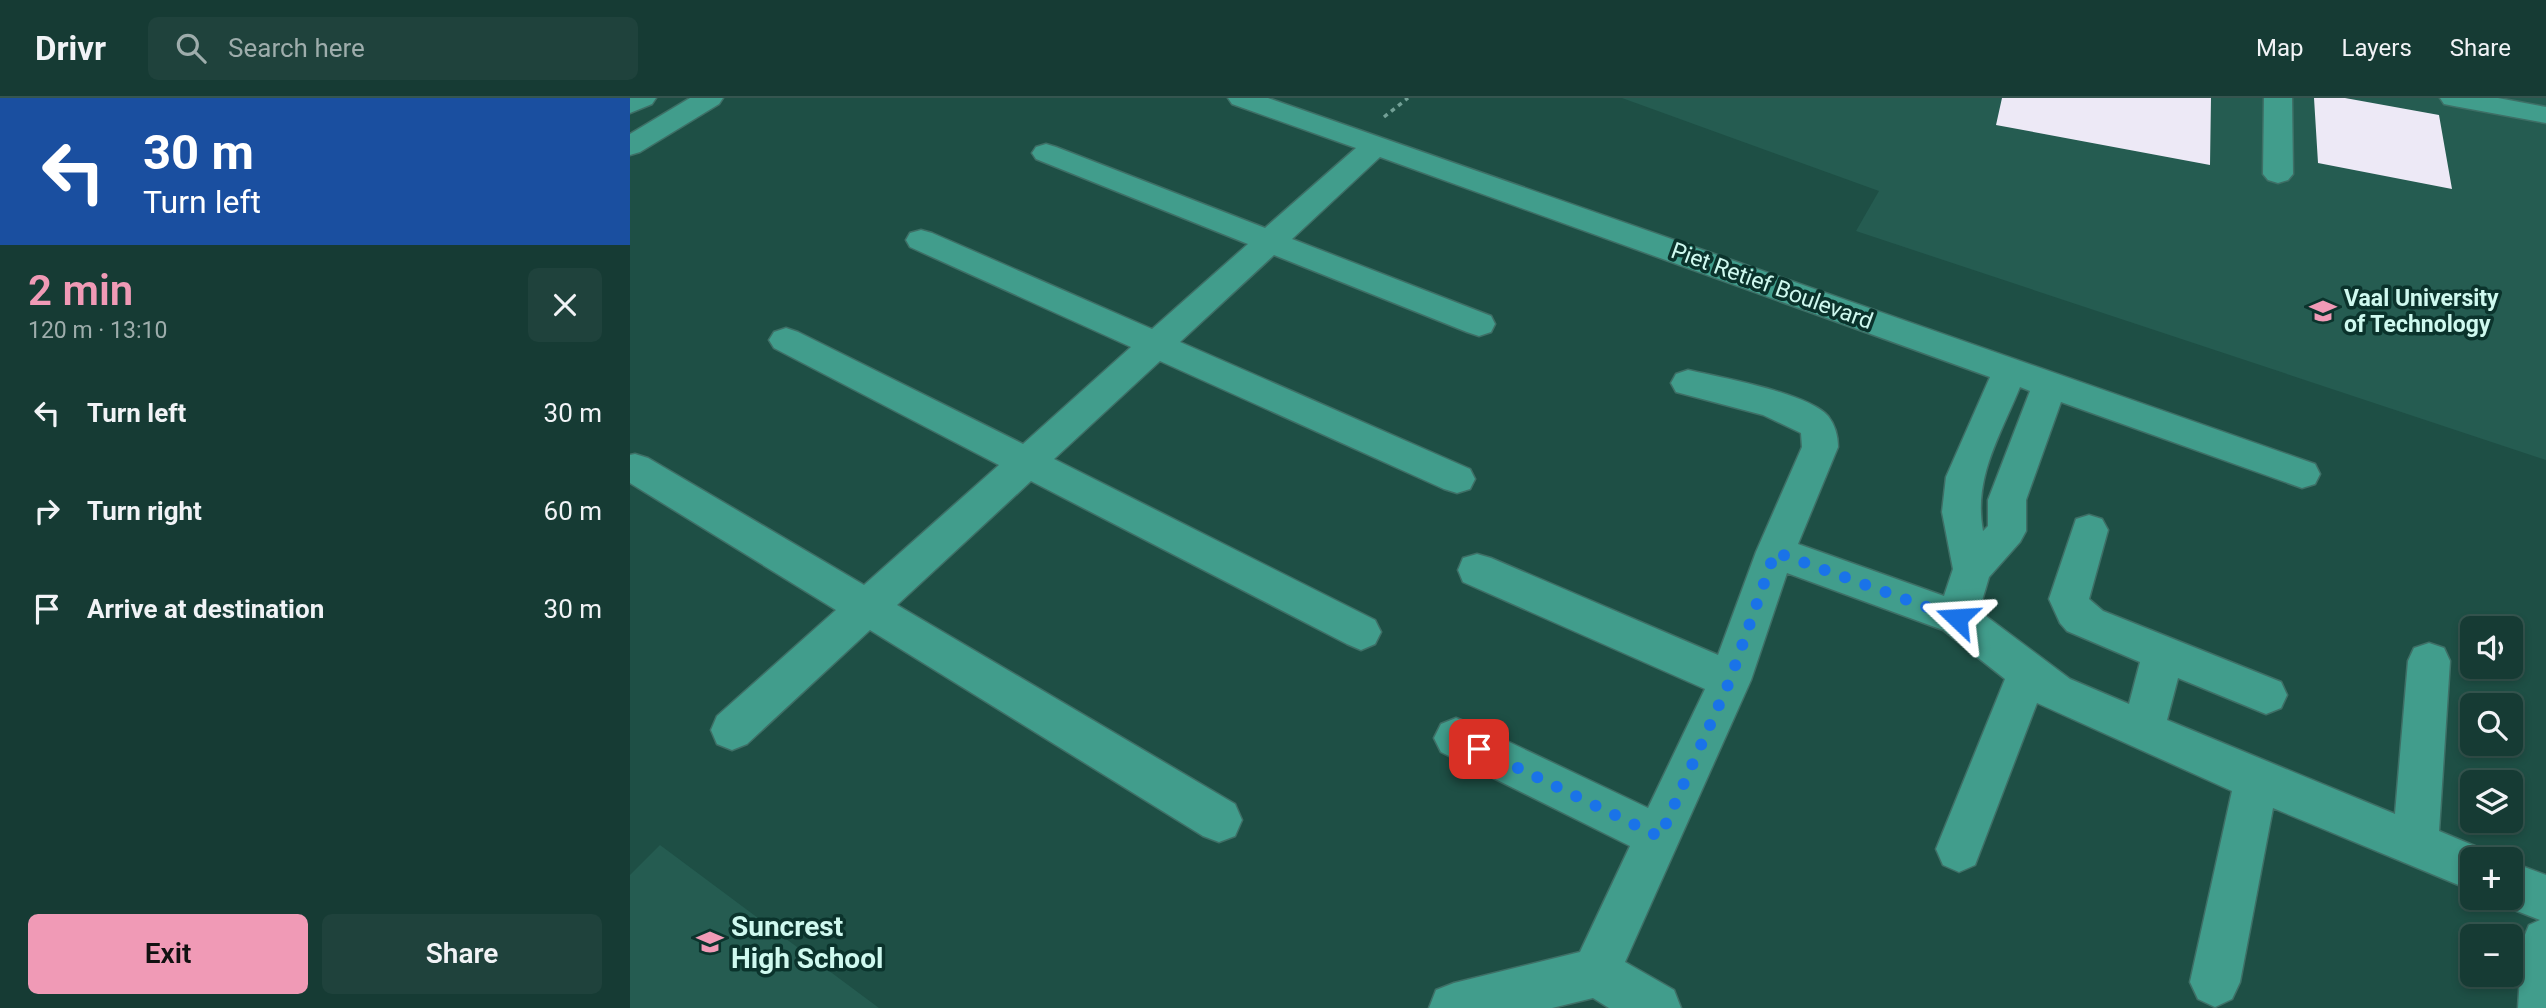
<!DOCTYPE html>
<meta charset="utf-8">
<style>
:root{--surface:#163b34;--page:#1f423c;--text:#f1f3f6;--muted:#9eadac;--line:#35554f;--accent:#f09ab6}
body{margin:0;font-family:Roboto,sans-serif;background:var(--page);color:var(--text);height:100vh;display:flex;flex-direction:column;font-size:26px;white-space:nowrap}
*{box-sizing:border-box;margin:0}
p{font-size:23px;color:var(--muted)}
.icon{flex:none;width:38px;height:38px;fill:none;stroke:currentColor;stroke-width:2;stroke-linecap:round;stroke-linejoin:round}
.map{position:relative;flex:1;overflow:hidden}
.details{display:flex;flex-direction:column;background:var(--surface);width:630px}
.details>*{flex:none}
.guide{background:#1a4fa0;color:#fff;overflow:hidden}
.fabs{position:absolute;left:1830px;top:518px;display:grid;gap:14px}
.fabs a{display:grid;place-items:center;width:63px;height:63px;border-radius:10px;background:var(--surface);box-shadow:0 4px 10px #0003,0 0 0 2px var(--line);font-size:35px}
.pin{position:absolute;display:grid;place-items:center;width:60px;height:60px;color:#fff;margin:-30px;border-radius:14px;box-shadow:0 4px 10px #0006}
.me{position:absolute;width:77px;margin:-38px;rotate:290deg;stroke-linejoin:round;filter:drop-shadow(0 0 5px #0008)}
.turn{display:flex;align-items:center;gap:24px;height:147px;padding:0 28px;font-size:32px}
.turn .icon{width:91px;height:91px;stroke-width:2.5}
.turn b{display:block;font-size:49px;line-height:60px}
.round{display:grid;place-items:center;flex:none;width:74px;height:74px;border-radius:10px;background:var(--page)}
.head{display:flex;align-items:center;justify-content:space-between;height:119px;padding:0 28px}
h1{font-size:42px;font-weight:600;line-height:52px;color:var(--accent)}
.button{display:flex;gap:14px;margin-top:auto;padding:14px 28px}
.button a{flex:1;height:80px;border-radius:10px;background:var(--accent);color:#111;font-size:28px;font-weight:600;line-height:80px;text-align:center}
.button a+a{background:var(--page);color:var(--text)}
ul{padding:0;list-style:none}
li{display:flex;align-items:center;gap:21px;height:98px;padding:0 28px}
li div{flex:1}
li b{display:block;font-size:26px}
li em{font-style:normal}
header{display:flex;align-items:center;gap:42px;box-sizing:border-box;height:98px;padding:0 35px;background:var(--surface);border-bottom:2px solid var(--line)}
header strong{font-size:33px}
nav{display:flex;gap:38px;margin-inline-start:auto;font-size:24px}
.search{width:490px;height:63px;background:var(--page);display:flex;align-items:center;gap:18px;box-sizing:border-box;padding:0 24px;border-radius:10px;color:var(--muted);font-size:26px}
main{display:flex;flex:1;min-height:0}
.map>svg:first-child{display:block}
.built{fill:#255c51}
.building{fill:#ede9f6}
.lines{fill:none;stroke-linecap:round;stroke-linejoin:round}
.minor-casing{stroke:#3e6f66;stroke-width:3}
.path{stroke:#72a096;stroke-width:3.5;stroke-dasharray:4.5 4.5;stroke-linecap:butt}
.minor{fill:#419d8c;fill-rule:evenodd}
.route{stroke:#1a73e8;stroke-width:12;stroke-dasharray:0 21.6}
.labels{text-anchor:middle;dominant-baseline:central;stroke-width:7;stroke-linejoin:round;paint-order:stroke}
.street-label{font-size:23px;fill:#cff9ef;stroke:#0b332c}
.poi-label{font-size:23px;font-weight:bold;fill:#cff9ef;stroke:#0b332c;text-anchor:start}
.near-poi-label{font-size:28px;font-weight:bold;fill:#cff9ef;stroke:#0b332c;text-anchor:start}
</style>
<header>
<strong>Drivr</strong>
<div class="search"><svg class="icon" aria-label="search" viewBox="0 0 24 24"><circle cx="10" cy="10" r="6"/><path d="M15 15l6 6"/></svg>Search here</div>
<nav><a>Map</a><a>Layers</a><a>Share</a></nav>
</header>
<main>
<section class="details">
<div class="guide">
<div class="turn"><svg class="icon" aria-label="left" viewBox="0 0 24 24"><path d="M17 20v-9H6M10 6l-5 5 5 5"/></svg><div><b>30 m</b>Turn left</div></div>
</div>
<div class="head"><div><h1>2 min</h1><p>120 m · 13:10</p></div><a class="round"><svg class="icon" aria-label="close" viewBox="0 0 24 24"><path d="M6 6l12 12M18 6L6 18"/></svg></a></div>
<ul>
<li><svg class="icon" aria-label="left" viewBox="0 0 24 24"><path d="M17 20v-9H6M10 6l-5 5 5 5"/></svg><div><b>Turn left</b></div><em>30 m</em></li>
<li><svg class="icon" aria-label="right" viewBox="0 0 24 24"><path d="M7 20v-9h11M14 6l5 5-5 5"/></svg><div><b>Turn right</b></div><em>60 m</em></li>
<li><svg class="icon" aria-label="arrive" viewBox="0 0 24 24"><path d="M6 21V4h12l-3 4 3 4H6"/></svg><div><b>Arrive at destination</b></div><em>30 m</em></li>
</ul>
<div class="button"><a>Exit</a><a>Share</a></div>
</section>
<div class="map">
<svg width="1916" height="910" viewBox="0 0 1916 910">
<rect width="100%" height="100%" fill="#1e4f45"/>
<path class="built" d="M 992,0 L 1916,0 L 1916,362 L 1226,133 L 1249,93 Z
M 30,747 L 249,910 L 0,910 L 0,777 Z"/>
<path class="building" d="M 1372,0 L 1581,0 L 1580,67 L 1366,27 Z
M 1684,0 L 1715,0 L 1809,17 L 1822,91 L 1688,65 Z"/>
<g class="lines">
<defs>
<path id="minor" d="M 0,0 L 26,0 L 22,6 L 0,15 Z
M 60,0 L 93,0 L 89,6 L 10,54 L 0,57 L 0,36 Z
M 598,0 L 638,0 L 1685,366 L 1690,376 L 1685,386 L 1672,390 L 1431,304 L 1396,402 L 1396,433 L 1390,444 L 1359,479 L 1349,513 L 1440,581 L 1499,606 L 1510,564 L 1437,533 L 1430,525 L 1419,501 L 1446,421 L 1459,417 L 1472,421 L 1478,432 L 1459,501 L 1473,513 L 1651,584 L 1657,597 L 1651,610 L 1636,616 L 1548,580 L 1537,622 L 1765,716 L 1778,563 L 1784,550 L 1799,545 L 1814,550 L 1820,563 L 1809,733 L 1859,754 L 1863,761 L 1843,761 L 1843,793 L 1643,710 L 1610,884 L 1602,901 L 1585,909 L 1568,901 L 1560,884 L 1602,693 L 1407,605 L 1345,767 L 1329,774 L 1313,767 L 1306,751 L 1375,581 L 1313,532 L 1157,475 L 1121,582 L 995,864 L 1044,892 L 1051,910 L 979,910 L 963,900 L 922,910 L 799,910 L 806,892 L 824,885 L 950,854 L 1000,748 L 811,654 L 804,640 L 811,626 L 826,620 L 841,626 L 1018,710 L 1075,591 L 833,484 L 828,472 L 833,460 L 847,456 L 861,460 L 1088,557 L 1126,454 L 1172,349 L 1171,335 L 1133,317 L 1046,294 L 1041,285 L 1046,276 L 1058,272 C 1089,279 1178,295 1198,318 C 1205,327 1208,338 1208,349 L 1168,446 L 1314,498 L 1323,471 L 1312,414 L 1316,379 L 1360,279 L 750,59 L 662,141 L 861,218 L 865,226 L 861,234 L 849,238 L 837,234 L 644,157 L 550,244 L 840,371 L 845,381 L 840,391 L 827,395 L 814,391 L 530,263 L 424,361 L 745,522 L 751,534 L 745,546 L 731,552 L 717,546 L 401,383 L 267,507 L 605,706 L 612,722 L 605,738 L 589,744 L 573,738 L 240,532 L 117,646 L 102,652 L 87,646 L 81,632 L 87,618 L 206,512 L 0,385 L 0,357 L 5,356 L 18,360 L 234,487 L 369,367 L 144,250 L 139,242 L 144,234 L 156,230 L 168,234 L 393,346 L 501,249 L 280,149 L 276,142 L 280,135 L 291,132 L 302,135 L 522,231 L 618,146 L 406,61 L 402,55 L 406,49 L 416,46 L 426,49 L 635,130 L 726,50 L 602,6 ZM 1390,289 L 1400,293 L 1358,402 L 1358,428 L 1353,433 C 1343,380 1370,338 1390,289 Z
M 1634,0 L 1662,0 L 1663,76 L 1658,82 L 1648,85 L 1638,82 L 1633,76 Z
M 1810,0 L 1868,0 L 1916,9 L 1916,25 L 1824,8 L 1814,6 Z
M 1881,764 L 1916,777 L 1916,910 L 1888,910 L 1892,844 L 1899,827 L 1910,822 L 1864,804 L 1863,800 L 1881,800 Z"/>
</defs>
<use href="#minor" class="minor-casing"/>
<path class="path" d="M 754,19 L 778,0"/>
<use href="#minor" class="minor"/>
</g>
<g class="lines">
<path class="route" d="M 849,651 L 1030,739 L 1100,582 L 1145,454 L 1327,520"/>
</g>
<defs>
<symbol id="university-bare" viewBox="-9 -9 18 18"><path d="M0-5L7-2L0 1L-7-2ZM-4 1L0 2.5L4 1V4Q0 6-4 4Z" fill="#f09ab6" stroke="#0b332c" stroke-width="2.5" paint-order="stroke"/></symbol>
<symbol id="school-bare" viewBox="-9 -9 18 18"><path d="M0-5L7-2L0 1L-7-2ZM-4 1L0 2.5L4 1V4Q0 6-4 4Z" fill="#f09ab6" stroke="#0b332c" stroke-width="2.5" paint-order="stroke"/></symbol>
</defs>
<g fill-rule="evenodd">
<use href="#university-bare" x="1674" y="194" width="38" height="38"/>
<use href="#school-bare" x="61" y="825" width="38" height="38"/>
</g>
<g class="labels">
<g class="street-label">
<text transform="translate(1142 188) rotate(20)">Piet Retief Boulevard</text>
</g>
<g class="poi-label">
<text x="1714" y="200">Vaal University<tspan x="1714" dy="26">of Technology</tspan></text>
</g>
<g class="near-poi-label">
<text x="101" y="828">Suncrest<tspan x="101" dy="32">High School</tspan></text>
</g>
</g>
</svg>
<div class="fabs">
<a><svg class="icon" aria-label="sound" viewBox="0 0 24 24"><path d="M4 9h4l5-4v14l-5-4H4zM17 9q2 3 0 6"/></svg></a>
<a><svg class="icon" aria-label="search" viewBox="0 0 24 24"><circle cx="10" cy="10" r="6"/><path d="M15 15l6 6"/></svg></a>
<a><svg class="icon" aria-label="layers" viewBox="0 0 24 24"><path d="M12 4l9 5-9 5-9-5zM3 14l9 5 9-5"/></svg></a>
<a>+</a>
<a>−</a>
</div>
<div class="pin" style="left:849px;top:651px;background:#d93025"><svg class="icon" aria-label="arrive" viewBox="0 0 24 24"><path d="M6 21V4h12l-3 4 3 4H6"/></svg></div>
<svg class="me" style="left:1327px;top:520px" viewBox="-20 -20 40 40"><path d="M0-17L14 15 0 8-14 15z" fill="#1a73e8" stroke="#fff" stroke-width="4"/></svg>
</div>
</main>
